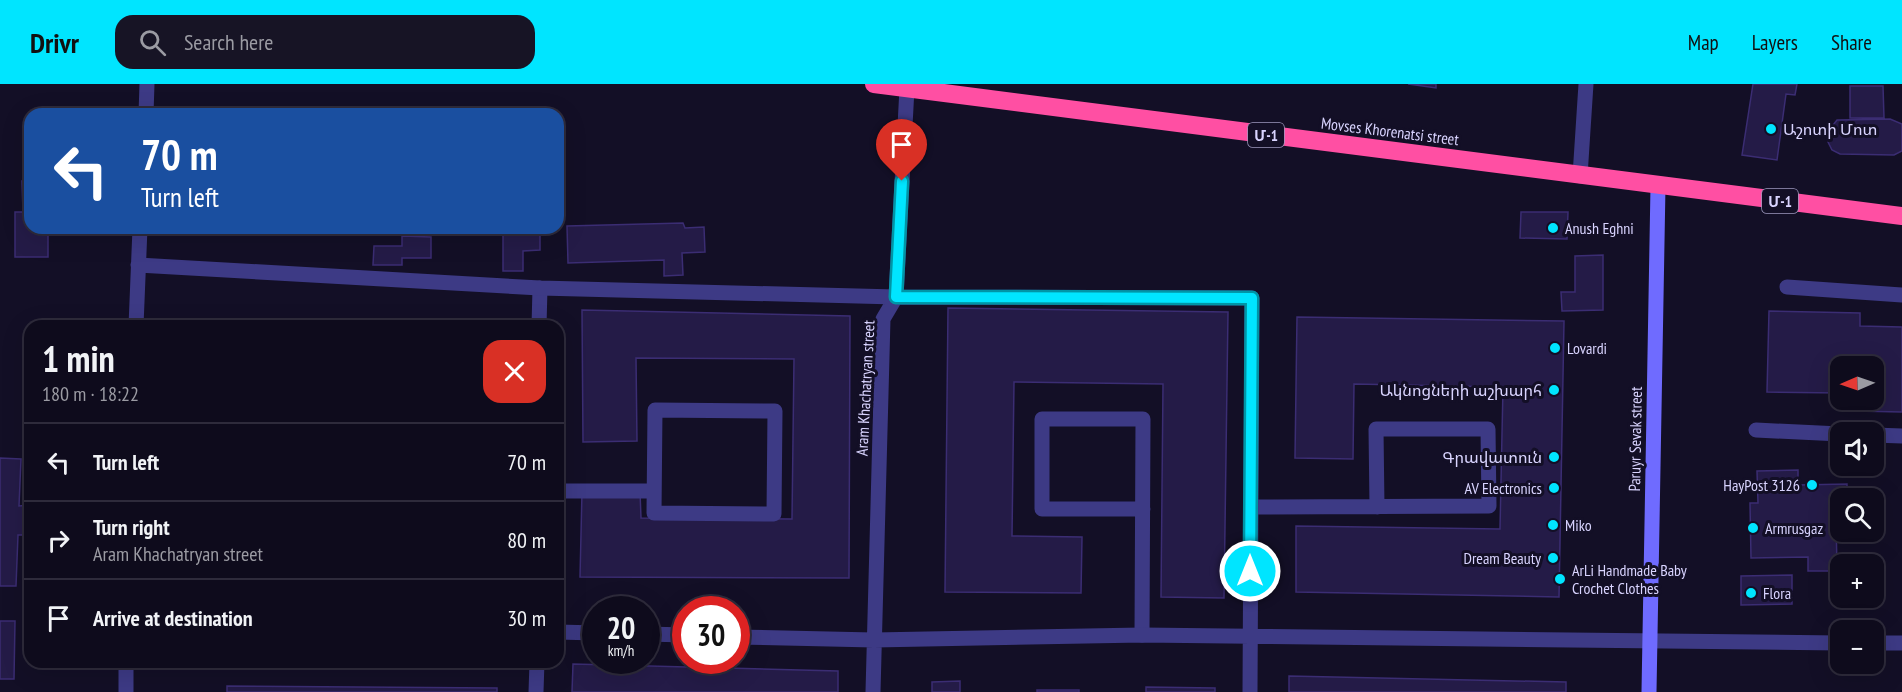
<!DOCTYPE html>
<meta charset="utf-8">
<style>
:root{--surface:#0e0b1c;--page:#171425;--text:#f1f3f6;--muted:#9b9ba3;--line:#2e2b3b;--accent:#00e5ff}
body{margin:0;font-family:"PT Sans Narrow","Noto Sans Armenian",sans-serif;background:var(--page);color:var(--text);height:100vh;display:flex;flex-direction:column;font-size:22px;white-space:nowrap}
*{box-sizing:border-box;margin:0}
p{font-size:20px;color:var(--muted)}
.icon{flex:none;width:33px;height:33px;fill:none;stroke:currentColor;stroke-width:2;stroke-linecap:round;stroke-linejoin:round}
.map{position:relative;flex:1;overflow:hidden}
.panel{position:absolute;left:24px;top:236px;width:540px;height:348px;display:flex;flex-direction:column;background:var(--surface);border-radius:18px;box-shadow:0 6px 24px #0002,0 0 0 2px var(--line)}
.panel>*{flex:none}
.guide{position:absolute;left:24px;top:24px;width:540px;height:126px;border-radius:18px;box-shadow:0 6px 24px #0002,0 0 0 2px var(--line);background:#1a4fa0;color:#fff;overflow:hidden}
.needle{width:39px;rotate:268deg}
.fabs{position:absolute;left:1830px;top:272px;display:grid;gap:12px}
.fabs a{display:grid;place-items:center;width:54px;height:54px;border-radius:12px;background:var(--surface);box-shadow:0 6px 24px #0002,0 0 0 2px var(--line);font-size:30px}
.speed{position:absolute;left:582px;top:512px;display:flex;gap:12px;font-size:30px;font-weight:700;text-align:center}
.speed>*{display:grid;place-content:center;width:78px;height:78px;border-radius:50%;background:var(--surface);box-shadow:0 6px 24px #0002,0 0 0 2px var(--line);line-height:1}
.speed small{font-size:15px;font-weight:400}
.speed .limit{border:9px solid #d22;background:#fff;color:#111}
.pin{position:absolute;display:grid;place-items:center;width:51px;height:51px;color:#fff;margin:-62px -26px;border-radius:50% 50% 50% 0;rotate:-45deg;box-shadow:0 0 6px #0007}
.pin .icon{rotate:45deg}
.me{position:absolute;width:66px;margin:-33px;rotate:0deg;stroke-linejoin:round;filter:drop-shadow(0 0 4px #0008)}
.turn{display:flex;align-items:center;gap:21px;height:126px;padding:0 18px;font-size:27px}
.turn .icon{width:78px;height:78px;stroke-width:2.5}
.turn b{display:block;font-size:42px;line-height:51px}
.round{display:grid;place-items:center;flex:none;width:63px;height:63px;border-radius:18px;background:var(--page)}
.summary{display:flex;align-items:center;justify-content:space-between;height:102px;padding:0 18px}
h1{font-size:36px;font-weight:700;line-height:45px}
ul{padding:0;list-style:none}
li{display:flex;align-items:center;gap:18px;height:78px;padding:0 18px;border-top:2px solid var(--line)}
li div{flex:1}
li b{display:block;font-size:22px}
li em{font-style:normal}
header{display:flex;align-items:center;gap:36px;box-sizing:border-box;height:84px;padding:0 30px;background:var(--accent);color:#111}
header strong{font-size:28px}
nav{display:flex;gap:33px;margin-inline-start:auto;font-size:21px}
.search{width:420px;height:54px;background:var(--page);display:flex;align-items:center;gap:15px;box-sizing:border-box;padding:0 21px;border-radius:18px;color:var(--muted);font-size:22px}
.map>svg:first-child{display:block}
.building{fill:#241b47;stroke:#3b2d73;stroke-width:1.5}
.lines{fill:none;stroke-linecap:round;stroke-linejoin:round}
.lane{stroke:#3d3a85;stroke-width:15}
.street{stroke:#3d3a85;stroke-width:15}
.secondary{stroke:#6f6bff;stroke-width:15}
.highway{stroke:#ff4fa3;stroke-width:18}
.route-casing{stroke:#0095a6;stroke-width:15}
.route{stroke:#00e5ff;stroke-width:10}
.poi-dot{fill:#00e5ff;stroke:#130f26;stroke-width:2}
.labels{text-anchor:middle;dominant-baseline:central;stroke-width:6;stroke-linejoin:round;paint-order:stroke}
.shield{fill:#130f26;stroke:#9e99be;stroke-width:1.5}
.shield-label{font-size:15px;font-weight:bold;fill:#d9d4ff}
.poi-label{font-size:16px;fill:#d9d4ff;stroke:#130f26;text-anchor:start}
.street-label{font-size:16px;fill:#d9d4ff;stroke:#130f26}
</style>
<header>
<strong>Drivr</strong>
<div class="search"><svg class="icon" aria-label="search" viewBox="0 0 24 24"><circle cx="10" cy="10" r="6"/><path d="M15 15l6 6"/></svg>Search here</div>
<nav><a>Map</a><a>Layers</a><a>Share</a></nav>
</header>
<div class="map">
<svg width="1902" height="608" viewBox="0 0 1902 608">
<rect width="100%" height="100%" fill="#130f26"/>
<path class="building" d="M 1408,0 L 1436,0 L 1436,4 Z
M 1753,0 L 1797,0 L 1795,11 L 1786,10 L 1777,76 L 1742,71 Z
M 1850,2 L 1883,2 L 1884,34 L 1850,34 Z
M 1890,35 L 1902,40 L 1902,67 L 1894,71 L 1840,70 L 1832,66 L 1828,58 L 1826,50 L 1837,36 Z
M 22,97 L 30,97 L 30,144 L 48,144 L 48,173 L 15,173 L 15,128 L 23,128 Z
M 1521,128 L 1568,128 L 1567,155 L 1520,154 Z
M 683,139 L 685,144 L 704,143 L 705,168 L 682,169 L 683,191 L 664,192 L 664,176 L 568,179 L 567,142 Z
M 524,146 L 540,146 L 540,166 L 523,167 L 523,187 L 503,187 L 503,151 L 525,151 Z
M 402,152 L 431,153 L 431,174 L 402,174 L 402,181 L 373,181 L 374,162 L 402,162 Z
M 1603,171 L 1603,226 L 1562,227 L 1561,208 L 1575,208 L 1575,172 Z
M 948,224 L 1228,228 L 1224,514 L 1161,513 L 1163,300 L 1014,298 L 1012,452 L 1082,453 L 1081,509 L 945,508 Z
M 582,226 L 850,232 L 849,494 L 580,493 L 582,408 L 640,408 L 641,434 L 792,435 L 794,275 L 636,274 L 637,357 L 583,358 Z
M 1769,227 L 1860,229 L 1860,242 L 1902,243 L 1902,328 L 1855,327 L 1855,315 L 1874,315 L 1874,282 L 1840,282 L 1840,309 L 1767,308 Z
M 1297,233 L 1564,237 L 1559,513 L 1296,508 L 1296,442 L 1500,445 L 1503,303 L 1354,300 L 1353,375 L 1295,374 Z
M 0,374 L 21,375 L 19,422 L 30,421 L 30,451 L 18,451 L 16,502 L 0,502 Z
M 1798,386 L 1798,401 L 1847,400 L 1847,414 L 1840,414 L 1840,432 L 1836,432 L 1837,487 L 1808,487 L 1808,473 L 1751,474 L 1750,419 L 1758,419 L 1757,387 Z
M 1792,491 L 1792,520 L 1741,521 L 1741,492 Z
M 0,537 L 15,537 L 14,595 L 0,595 Z
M 573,580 L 838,587 L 838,608 L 572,608 Z
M 1289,592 L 1566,598 L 1566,608 L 1289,608 Z
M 960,597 L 960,608 L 932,608 L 932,598 Z
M 227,602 L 497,604 L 497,608 L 227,608 Z
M 1146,603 L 1215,604 L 1215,608 L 1146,608 Z
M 1037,606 L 1079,606 L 1079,608 L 1037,608 Z"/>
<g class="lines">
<path class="lane" d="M 1580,92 L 1586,0
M 1787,203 L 1902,211
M 539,242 L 540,204
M 655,326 L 775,327 L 774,430 L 654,429 Z
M 1756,346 L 1840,350
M 1874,351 L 1902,352
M 558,407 L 654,407
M 1251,423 L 1489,422 L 1488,345 L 1376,345 L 1377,423
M 1142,551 L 1143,335 L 1042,335 L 1042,425 L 1143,425
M 536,608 L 537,578"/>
<path class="street" d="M 146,30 L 147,0
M 138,181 L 540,204 L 896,213 L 1252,214 L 1250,608
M 136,242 L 140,144
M 558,548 L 596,549
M 646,550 L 686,551
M 736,553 L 874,556 L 1142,551 L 1840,559
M 1874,559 L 1902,559
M 126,608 L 126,578
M 873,608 L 883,235 L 896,213 L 907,4"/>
<path class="secondary" d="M 1649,608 L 1658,102"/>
<path class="highway" d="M 874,0 L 1902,132"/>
</g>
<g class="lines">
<defs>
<path id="route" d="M 902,97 L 896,213 L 1252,214 L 1250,487"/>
</defs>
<use href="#route" class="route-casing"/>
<use href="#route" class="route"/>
</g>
<g class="poi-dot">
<circle cx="1771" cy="45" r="6"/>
<circle cx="1553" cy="144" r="6"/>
<circle cx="1555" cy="264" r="6"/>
<circle cx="1554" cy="306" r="6"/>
<circle cx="1554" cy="373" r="6"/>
<circle cx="1812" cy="401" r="6"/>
<circle cx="1554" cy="404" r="6"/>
<circle cx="1553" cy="441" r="6"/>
<circle cx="1753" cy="444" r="6"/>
<circle cx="1553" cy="474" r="6"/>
<circle cx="1560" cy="495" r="6"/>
<circle cx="1751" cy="509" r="6"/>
</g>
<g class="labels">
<g class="shield">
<rect x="1248" y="39" width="36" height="24" rx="4.5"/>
<rect x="1762" y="105" width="36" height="24" rx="4.5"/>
</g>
<g class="shield-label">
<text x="1266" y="51">Մ-1</text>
<text x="1780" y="117">Մ-1</text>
</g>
<g class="poi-label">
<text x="1783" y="45">Աշոտի Մոտ</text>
<text x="1565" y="144">Anush Eghni</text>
<text x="1567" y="264">Lovardi</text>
<text x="1542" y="306" text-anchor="end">Ակնոցների աշխարհ</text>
<text x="1542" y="373" text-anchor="end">Գրավատուն</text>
<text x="1800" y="401" text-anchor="end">HayPost 3126</text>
<text x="1542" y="404" text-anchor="end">AV Electronics</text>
<text x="1565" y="441">Miko</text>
<text x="1765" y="444">Armrusgaz</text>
<text x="1541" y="474" text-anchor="end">Dream Beauty</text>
<text x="1572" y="486">ArLi Handmade Baby<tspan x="1572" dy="18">Crochet Clothes</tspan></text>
<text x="1763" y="509">Flora</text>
</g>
<g class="street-label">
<text transform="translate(1390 47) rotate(7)">Movses Khorenatsi street</text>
<text transform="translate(865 304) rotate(-87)">Aram Khachatryan street</text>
<text transform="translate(1635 355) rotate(-89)">Paruyr Sevak street</text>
</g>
</g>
</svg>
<div class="fabs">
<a><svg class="needle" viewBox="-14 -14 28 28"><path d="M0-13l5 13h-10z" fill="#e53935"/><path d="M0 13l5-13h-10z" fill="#9b9ba3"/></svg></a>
<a><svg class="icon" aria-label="sound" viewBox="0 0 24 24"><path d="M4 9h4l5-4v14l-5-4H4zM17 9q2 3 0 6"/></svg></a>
<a><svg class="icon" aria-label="search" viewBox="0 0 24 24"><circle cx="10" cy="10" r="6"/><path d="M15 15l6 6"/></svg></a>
<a>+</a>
<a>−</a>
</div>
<div class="speed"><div>20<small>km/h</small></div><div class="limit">30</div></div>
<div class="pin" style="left:902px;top:97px;background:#d93025"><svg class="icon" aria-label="arrive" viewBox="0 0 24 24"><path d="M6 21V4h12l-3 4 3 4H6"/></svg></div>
<svg class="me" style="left:1250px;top:487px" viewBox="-20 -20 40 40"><circle r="17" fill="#00e5ff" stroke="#fff" stroke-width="3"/><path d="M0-11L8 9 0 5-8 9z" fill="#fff"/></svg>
<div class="guide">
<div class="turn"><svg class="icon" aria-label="left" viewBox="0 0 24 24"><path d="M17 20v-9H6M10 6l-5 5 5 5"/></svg><div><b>70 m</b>Turn left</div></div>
</div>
<section class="panel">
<div class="summary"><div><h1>1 min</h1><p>180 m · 18:22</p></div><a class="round" style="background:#d93025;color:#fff"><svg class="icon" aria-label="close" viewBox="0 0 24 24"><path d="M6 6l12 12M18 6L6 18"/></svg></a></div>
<ul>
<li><svg class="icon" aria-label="left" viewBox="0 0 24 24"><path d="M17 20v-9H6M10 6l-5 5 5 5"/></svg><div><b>Turn left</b></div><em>70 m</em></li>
<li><svg class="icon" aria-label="right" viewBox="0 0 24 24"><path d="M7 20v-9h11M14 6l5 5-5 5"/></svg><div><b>Turn right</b><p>Aram Khachatryan street</p></div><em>80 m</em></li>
<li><svg class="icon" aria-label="arrive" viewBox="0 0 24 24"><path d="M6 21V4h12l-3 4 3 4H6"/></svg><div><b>Arrive at destination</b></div><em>30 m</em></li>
</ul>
</section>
</div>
